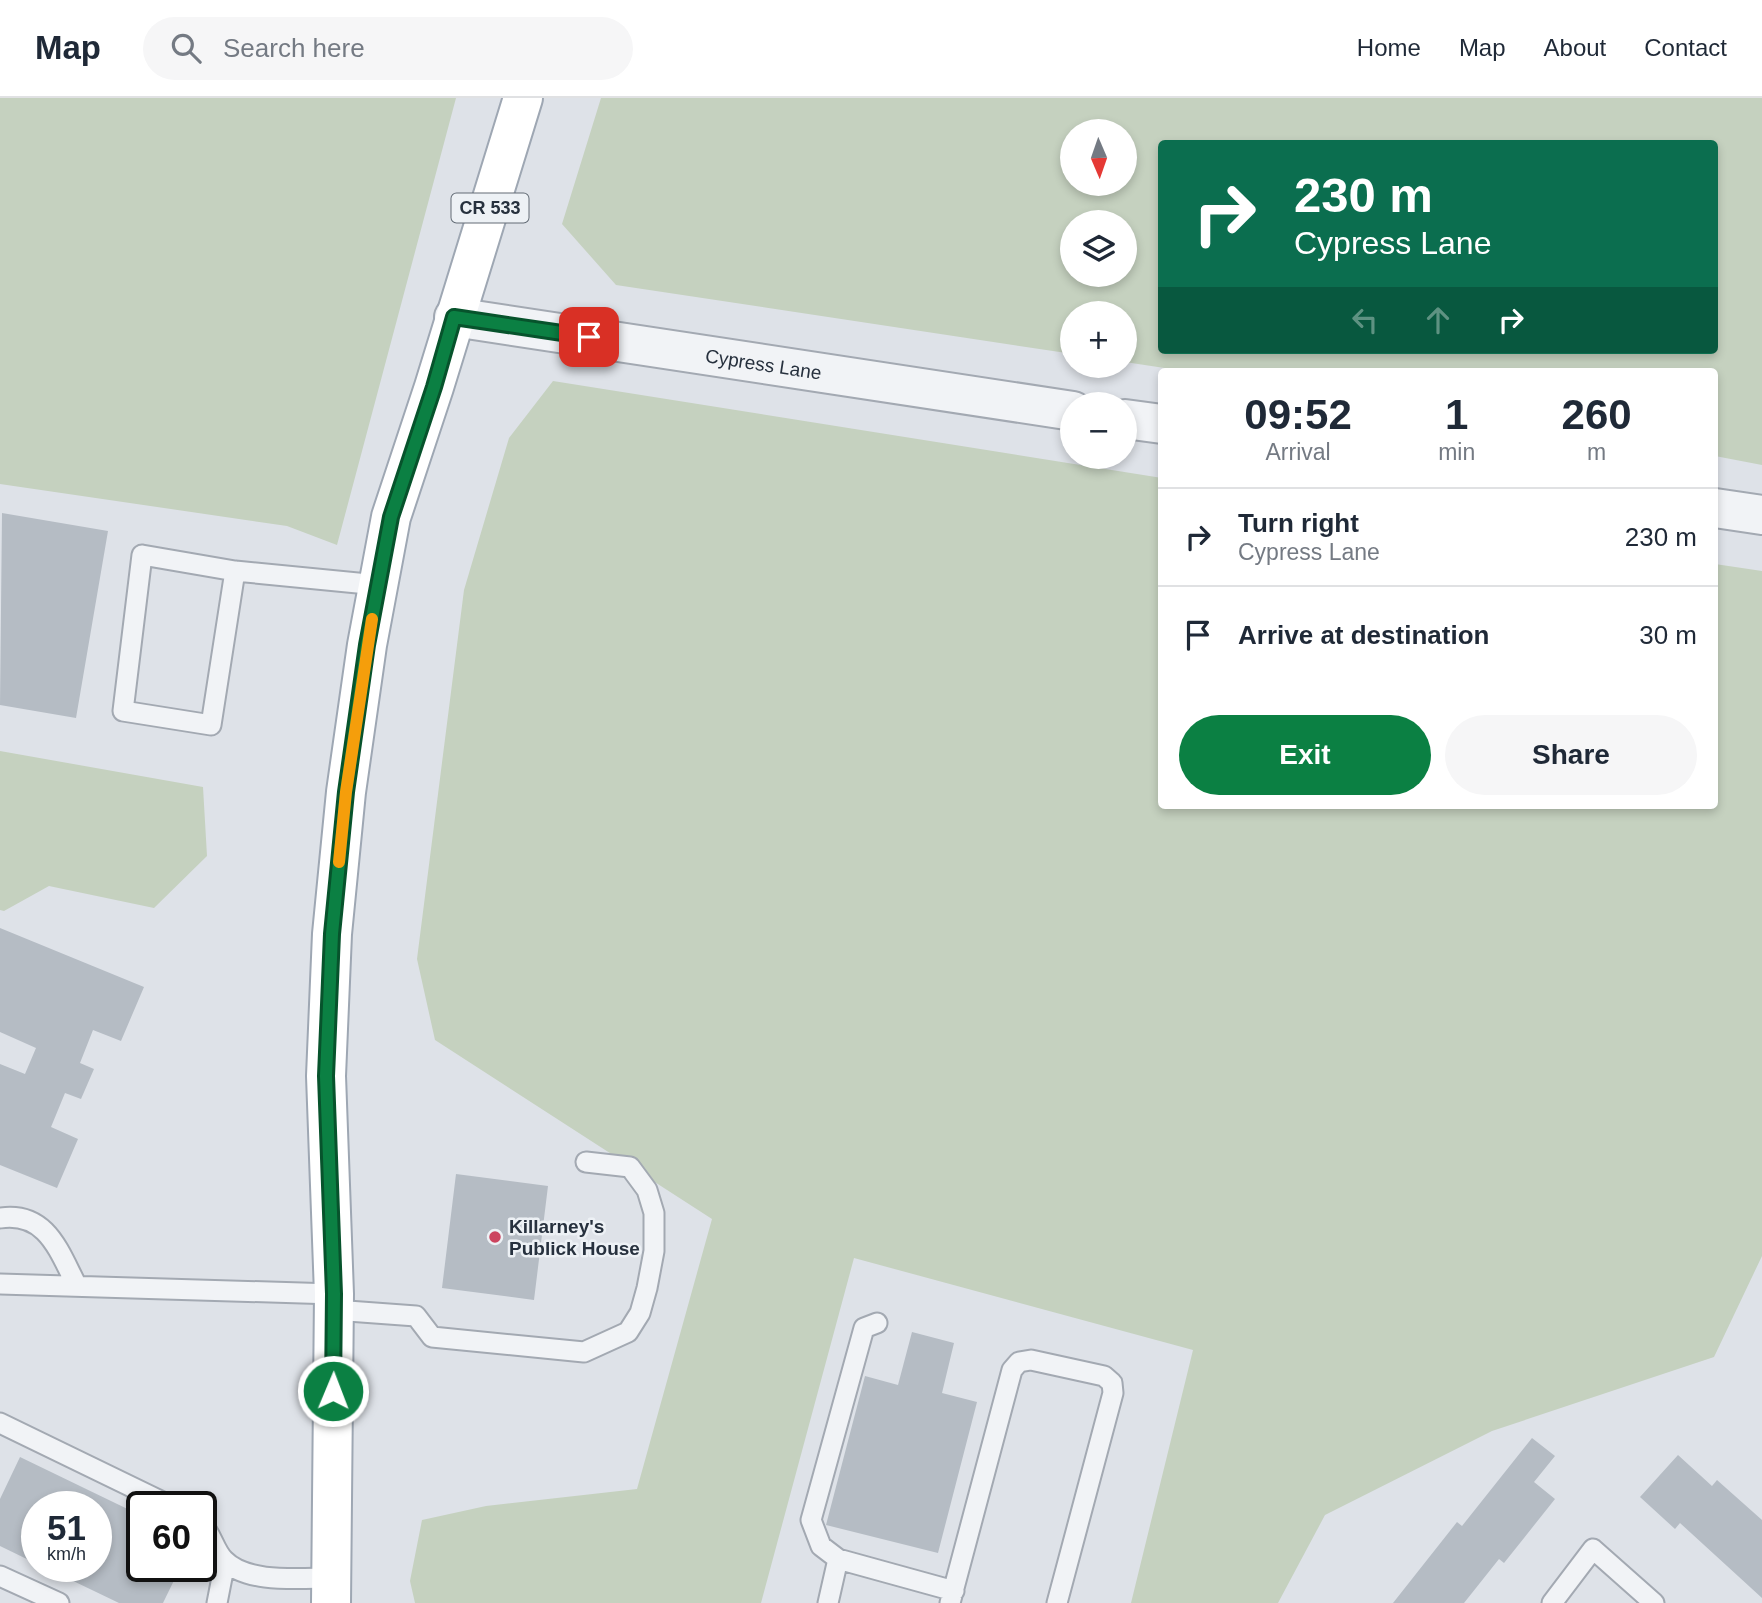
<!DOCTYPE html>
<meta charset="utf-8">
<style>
:root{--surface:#fff;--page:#f6f6f7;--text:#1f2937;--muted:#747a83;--line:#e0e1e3;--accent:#0b8043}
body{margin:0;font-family:Helvetica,sans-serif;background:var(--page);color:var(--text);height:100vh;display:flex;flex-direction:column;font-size:26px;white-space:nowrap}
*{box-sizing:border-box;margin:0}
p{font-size:23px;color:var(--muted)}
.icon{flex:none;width:38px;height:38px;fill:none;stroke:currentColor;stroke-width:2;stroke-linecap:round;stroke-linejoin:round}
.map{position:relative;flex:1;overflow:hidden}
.drawer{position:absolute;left:1158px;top:270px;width:560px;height:441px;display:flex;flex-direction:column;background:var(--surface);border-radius:7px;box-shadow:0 4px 10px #0003}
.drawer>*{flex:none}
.top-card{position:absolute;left:1158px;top:42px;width:560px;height:214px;border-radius:7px;box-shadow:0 4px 10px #0003;background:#0b6e4f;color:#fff;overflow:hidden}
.needle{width:46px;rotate:178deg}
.fabs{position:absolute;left:1060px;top:21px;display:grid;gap:14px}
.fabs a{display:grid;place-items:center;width:77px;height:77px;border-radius:50%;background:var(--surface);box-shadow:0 4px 10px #0003;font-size:35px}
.speed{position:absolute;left:21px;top:1393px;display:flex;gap:14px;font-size:35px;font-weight:700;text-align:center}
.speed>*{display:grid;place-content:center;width:91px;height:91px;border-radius:50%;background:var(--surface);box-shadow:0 4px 10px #0003;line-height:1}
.speed small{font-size:18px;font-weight:400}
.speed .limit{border:4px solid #111;border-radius:10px;background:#fff;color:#111}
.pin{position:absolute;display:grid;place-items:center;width:60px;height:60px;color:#fff;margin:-30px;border-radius:14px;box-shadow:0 4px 10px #0006}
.me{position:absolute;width:77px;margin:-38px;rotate:1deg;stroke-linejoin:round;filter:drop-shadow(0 0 5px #0008)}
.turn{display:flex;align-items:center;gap:24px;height:147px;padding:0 21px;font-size:32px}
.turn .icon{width:91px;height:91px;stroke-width:2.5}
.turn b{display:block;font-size:49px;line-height:60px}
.lanes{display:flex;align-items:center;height:66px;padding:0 21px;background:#0003;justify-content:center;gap:35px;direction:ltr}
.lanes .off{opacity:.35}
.eta{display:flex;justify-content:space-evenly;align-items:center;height:119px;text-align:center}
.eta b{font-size:42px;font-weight:700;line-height:49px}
.cta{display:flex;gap:14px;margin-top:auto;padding:14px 21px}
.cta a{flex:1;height:80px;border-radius:42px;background:var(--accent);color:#fff;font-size:28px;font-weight:700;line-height:80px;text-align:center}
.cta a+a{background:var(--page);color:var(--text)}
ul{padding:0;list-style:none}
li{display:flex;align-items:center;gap:21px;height:98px;padding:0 21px;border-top:2px solid var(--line)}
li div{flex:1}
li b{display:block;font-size:26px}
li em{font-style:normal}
header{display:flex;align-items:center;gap:42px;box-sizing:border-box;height:98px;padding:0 35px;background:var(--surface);border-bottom:2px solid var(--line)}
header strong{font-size:33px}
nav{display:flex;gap:38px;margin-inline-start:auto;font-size:24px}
.search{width:490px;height:63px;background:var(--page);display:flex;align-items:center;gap:18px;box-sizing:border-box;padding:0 24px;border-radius:38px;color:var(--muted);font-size:26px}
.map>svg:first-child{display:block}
.green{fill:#c5d1bf;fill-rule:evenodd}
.building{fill:#b5bcc4}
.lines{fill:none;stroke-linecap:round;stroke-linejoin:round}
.service-casing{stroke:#a3a9b2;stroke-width:23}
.tertiary-casing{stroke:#a3a9b2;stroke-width:42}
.primary-casing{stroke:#9ea7b3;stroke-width:42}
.service{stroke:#f1f3f6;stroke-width:19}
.tertiary{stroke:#f1f3f6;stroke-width:38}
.primary{stroke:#fff;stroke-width:38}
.route-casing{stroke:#07532c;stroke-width:18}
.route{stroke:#0b8043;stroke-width:12}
.slow{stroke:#f59e0b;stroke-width:12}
.poi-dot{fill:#cc445f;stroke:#edf1f5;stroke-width:2.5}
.labels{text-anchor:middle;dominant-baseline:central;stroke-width:5;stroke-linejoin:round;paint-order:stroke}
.shield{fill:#edf1f5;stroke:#626b75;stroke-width:2}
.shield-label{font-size:18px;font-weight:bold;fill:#27313e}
.street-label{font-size:19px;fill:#27313e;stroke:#edf1f5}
.poi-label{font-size:19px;font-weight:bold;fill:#27313e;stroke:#edf1f5;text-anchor:start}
</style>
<header>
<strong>Map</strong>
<div class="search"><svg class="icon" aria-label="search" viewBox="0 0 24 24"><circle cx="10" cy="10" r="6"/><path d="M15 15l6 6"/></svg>Search here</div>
<nav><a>Home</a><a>Map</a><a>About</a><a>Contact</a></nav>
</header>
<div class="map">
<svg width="1762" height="1505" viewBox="0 0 1762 1505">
<rect width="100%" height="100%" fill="#dee2e8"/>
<path class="green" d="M 0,0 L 456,0 L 337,447 L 287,428 L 0,386 Z
M 601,0 L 1762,0 L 1762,367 L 1715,358 L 1715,273 L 1184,273 L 1125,264 L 1125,215 L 1073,215 L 1073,256 L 616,187 L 562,126 ZM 1073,33 L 1125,33 L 1125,86 L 1073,86 ZM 1162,46 L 1715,46 L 1715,252 L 1162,252 ZM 1073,124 L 1125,124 L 1125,177 L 1073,177 Z
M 553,283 L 1162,380 L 1162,707 L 1715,707 L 1715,466 L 1762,473 L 1762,1158 L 1714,1259 L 1492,1333 L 1325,1417 L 1278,1505 L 1131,1505 L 1193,1252 L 854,1160 L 761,1505 L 415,1505 L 410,1483 L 422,1422 L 486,1408 L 637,1391 L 712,1121 L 435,942 L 417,861 L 464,492 L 509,340 Z
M 0,653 L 203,689 L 207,758 L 154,810 L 49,788 L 4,813 L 0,812 Z"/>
<path class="building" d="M 2,415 L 108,433 L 76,620 L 0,607 Z
M 0,830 L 144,889 L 121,943 L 93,932 L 80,965 L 94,971 L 81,1001 L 65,995 L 51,1029 L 78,1041 L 57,1090 L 0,1067 L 0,966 L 25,976 L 36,950 L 0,934 Z
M 456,1076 L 548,1088 L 534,1202 L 442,1190 Z
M 912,1234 L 954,1245 L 942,1295 L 977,1304 L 938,1455 L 826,1427 L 865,1278 L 898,1287 Z
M 1532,1340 L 1555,1358 L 1534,1384 L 1555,1401 L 1504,1465 L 1499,1461 L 1464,1505 L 1393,1505 L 1457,1424 L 1462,1428 Z
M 1678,1357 L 1712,1388 L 1717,1382 L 1762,1422 L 1762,1500 L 1680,1425 L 1675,1431 L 1640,1399 Z
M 20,1359 L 142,1418 L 142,1468 L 181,1468 L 163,1505 L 119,1505 L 42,1468 L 96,1468 L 96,1409 L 37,1409 L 37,1466 L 0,1448 L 0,1401 Z"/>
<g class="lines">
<defs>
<path id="service" d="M 235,473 L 211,627 L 123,613 L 142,457 L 235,473 L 378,487
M 0,1120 C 47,1113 59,1154 77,1188
M 0,1186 L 334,1196
M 334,1212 L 416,1218 L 432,1239 L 584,1254 L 628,1234 L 640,1215 L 647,1190 L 654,1153 L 654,1115 L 647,1092 L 630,1069 L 586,1064
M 0,1325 L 173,1409
M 201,1425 C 212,1436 214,1452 224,1462 C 247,1486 300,1480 330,1480
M 838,1461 L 821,1448 L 811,1422 L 864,1230 L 877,1225
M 0,1478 L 59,1505
M 217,1505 L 225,1464
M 828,1505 L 838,1461 L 954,1493
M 950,1505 L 1012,1272 L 1019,1264 L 1031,1262 L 1104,1278 L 1112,1285 L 1113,1295 L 1057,1505
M 1552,1505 L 1593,1451 L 1654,1505"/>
<g id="tertiary">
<path id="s1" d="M 454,219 L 1073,313"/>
<path d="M 1125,321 L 1162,326"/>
<path d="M 1715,410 L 1762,417"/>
</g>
<path id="primary" d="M 331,1505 L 334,1196 L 326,978 L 332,836 L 346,694 L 367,547 L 391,419 L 434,289 L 523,0"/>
</defs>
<use href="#service" class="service-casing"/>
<use href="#tertiary" class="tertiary-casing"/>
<use href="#primary" class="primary-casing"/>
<use href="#service" class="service"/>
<use href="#tertiary" class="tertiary"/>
<use href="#primary" class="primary"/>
</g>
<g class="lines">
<defs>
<path id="route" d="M 333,1293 L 334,1196 L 326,978 L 332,836 L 346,694 L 367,547 L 391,419 L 434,289 L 454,219 L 589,239"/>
</defs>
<use href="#route" class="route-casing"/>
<use href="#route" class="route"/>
<path class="slow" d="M 339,764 L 346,694 L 372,521"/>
</g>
<circle class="poi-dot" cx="495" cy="1139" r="7"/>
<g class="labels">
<rect class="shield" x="451.5" y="95.5" width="77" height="29" rx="5"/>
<g class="shield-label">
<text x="490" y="110">CR 533</text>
</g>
<g class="street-label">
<text stroke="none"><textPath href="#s1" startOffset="313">Cypress Lane</textPath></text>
</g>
<g class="poi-label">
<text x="509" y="1128">Killarney's<tspan x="509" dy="22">Publick House</tspan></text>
</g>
</g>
</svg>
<div class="fabs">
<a><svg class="needle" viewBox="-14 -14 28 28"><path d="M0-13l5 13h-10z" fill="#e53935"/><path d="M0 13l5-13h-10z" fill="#747a83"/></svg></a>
<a><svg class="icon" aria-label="layers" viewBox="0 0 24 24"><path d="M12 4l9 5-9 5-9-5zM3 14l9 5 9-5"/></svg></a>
<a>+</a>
<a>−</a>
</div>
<div class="speed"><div>51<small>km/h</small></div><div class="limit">60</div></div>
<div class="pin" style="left:589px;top:239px;background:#d93025"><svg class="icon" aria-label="arrive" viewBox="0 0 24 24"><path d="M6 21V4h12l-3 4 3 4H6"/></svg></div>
<svg class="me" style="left:333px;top:1293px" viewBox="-20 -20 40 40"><circle r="17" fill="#0b8043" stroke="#fff" stroke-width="3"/><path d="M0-11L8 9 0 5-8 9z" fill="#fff"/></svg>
<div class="top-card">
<div class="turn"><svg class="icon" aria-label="right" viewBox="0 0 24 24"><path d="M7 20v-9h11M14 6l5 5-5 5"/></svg><div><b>230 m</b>Cypress Lane</div></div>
<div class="lanes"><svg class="icon off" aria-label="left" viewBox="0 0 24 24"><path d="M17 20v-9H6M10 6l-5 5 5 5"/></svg><svg class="icon off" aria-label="ahead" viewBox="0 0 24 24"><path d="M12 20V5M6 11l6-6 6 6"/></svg><svg class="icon" aria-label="right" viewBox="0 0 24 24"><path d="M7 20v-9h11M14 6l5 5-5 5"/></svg></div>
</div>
<section class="drawer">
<div class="eta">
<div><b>09:52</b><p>Arrival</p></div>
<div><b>1</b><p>min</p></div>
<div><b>260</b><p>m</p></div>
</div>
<ul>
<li><svg class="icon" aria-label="right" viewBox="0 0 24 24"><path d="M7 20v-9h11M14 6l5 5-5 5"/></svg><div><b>Turn right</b><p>Cypress Lane</p></div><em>230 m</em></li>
<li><svg class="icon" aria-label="arrive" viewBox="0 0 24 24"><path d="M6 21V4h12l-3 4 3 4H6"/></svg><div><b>Arrive at destination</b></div><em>30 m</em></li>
</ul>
<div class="cta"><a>Exit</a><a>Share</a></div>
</section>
</div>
